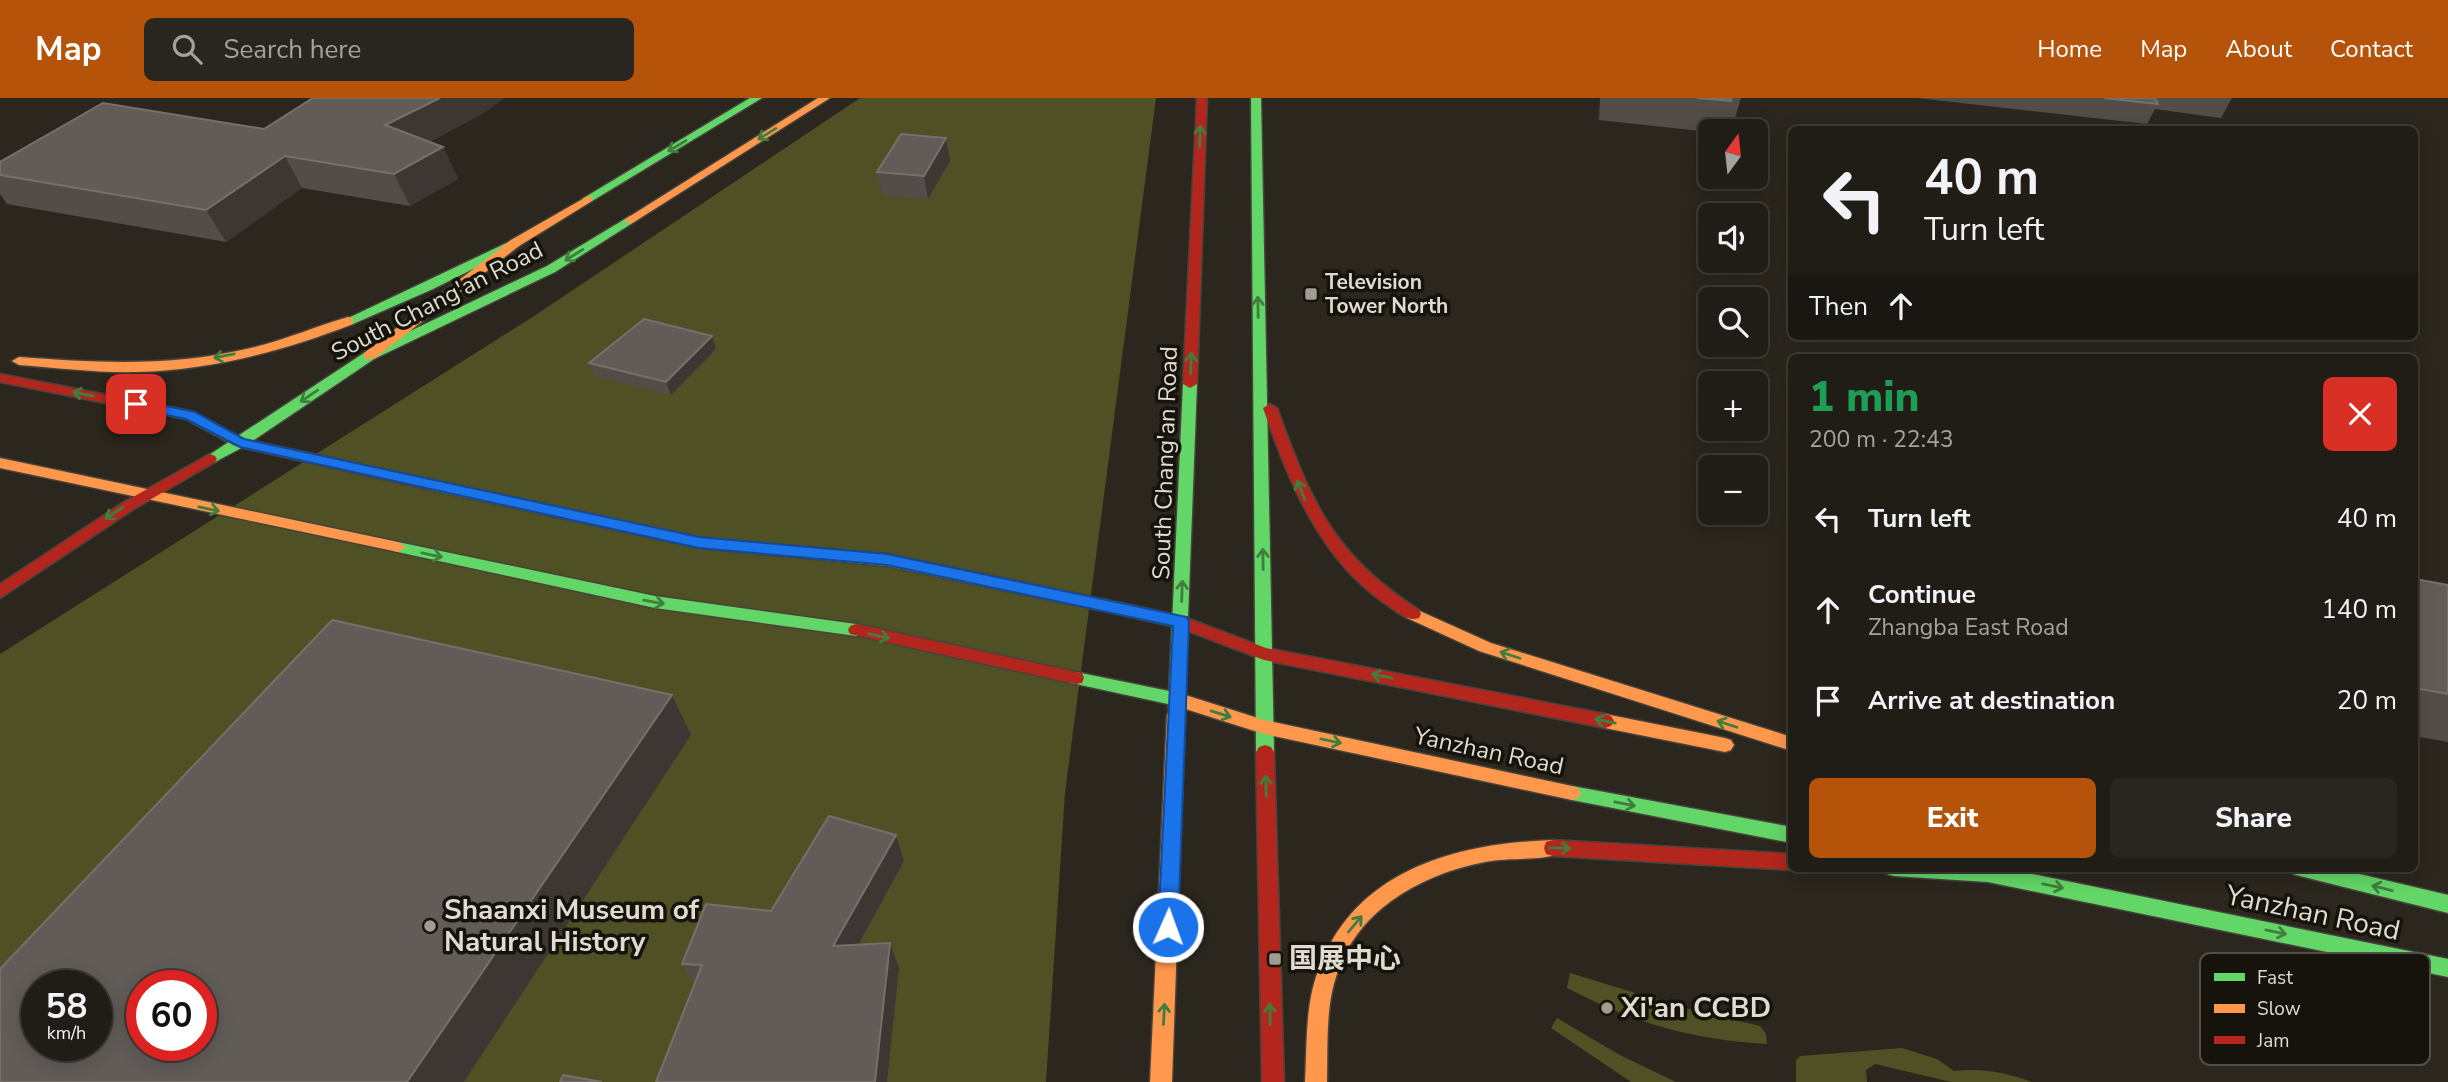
<!DOCTYPE html>
<meta charset="utf-8">
<style>
:root{--surface:#201d16;--page:#28261f;--text:#f1f3f6;--muted:#a2a2a1;--line:#3d3b35;--accent:#b45309}
body{margin:0;font-family:"Nunito Sans","Noto Sans SC",sans-serif;background:var(--page);color:var(--text);height:100vh;display:flex;flex-direction:column;font-size:26px;white-space:nowrap}
*{box-sizing:border-box;margin:0}
p{font-size:23px;color:var(--muted)}
.icon{flex:none;width:38px;height:38px;fill:none;stroke:currentColor;stroke-width:2;stroke-linecap:round;stroke-linejoin:round}
.map{position:relative;flex:1;overflow:hidden}
.sheet{position:absolute;left:1788px;top:256px;width:630px;height:518px;display:flex;flex-direction:column;background:var(--surface);border-radius:10px;box-shadow:0 4px 18px #0003,0 0 0 2px var(--line)}
.sheet>*{flex:none}
.guide{position:absolute;left:1788px;top:28px;width:630px;height:214px;border-radius:10px;box-shadow:0 4px 18px #0003,0 0 0 2px var(--line);background:#201d16;color:var(--text);overflow:hidden}
.needle{width:46px;rotate:15deg}
.fabs{position:absolute;left:1698px;top:21px;display:grid;gap:14px}
.fabs a{display:grid;place-items:center;width:70px;height:70px;border-radius:10px;background:var(--surface);box-shadow:0 4px 18px #0003,0 0 0 2px var(--line);font-size:35px}
.speed{position:absolute;left:21px;top:872px;display:flex;gap:14px;font-size:35px;font-weight:700;text-align:center}
.speed>*{display:grid;place-content:center;width:91px;height:91px;border-radius:50%;background:var(--surface);box-shadow:0 4px 18px #0003,0 0 0 2px var(--line);line-height:1}
.speed small{font-size:18px;font-weight:400}
.speed .limit{border:10px solid #d22;background:#fff;color:#111}
.pin{position:absolute;display:grid;place-items:center;width:60px;height:60px;color:#fff;margin:-30px;border-radius:14px;box-shadow:0 4px 10px #0006}
.me{position:absolute;width:77px;margin:-38px;rotate:2deg;stroke-linejoin:round;filter:drop-shadow(0 0 5px #0008)}
.turn{display:flex;align-items:center;gap:24px;height:147px;padding:0 21px;font-size:32px}
.turn .icon{width:91px;height:91px;stroke-width:2.5}
.turn b{display:block;font-size:49px;line-height:60px}
.then{display:flex;align-items:center;height:66px;padding:0 21px;background:#0003;gap:14px;font-size:26px}
.round{display:grid;place-items:center;flex:none;width:74px;height:74px;border-radius:10px;background:var(--page)}
.overview{display:flex;align-items:center;justify-content:space-between;height:119px;padding:0 21px}
h1{font-size:42px;font-weight:800;line-height:52px;color:#1e9e55}
.primary-button{display:flex;gap:14px;margin-top:auto;padding:14px 21px}
.primary-button a{flex:1;height:80px;border-radius:10px;background:var(--accent);color:#fff;font-size:28px;font-weight:800;line-height:80px;text-align:center}
.primary-button a+a{background:var(--page);color:var(--text)}
ul{padding:0;list-style:none}
li{display:flex;align-items:center;gap:21px;height:91px;padding:0 21px}
li div{flex:1}
li b{display:block;font-size:26px}
li em{font-style:normal}
header{display:flex;align-items:center;gap:42px;box-sizing:border-box;height:98px;padding:0 35px;background:var(--accent);color:#fff}
header strong{font-size:33px}
nav{display:flex;gap:38px;margin-inline-start:auto;font-size:24px}
.search{width:490px;height:63px;background:var(--page);display:flex;align-items:center;gap:18px;box-sizing:border-box;padding:0 24px;border-radius:10px;color:var(--muted);font-size:26px}
.map>svg:first-child{display:block}
.green{fill:#4f5023;fill-rule:evenodd}
.lines{fill:none;stroke-linecap:round;stroke-linejoin:round}
.fast-casing{stroke:#47433b;stroke-width:3}
.slow-casing{stroke:#47433b;stroke-width:3}
.jam-casing{stroke:#47433b;stroke-width:3}
.fast{fill:#63d668;fill-rule:evenodd}
.slow{fill:#ff974d;fill-rule:evenodd}
.jam{fill:#b3261e;fill-rule:evenodd}
.wall{fill:#534d4a}
.shaded-wall{fill:#3c3732}
.building{fill:#625c59;stroke:#75706c;stroke-width:2;fill-rule:evenodd}
.oneway{stroke:#407e3e}
.route{fill:#1a73e8;stroke:#114b97;stroke-width:2}
.poi-dot{fill:#a09c92;stroke:#15130b;stroke-width:2.5}
.labels{text-anchor:middle;dominant-baseline:central;stroke-width:7;stroke-linejoin:round;paint-order:stroke}
.far-poi-label{font-size:21px;font-weight:bold;fill:#dfdbd1;stroke:#15130b;text-anchor:start}
.street-label{font-size:24px;fill:#dfdbd1;stroke:#15130b}
.near-poi-label{font-size:28px;font-weight:bold;fill:#dfdbd1;stroke:#15130b;text-anchor:start}
.near-street-label{font-size:28px;fill:#dfdbd1;stroke:#15130b}
.key{fill:#15130b;stroke:#524f46;stroke-width:2}
.key-label{font-size:19px;fill:#dfdbd1}
</style>
<header>
<strong>Map</strong>
<div class="search"><svg class="icon" aria-label="search" viewBox="0 0 24 24"><circle cx="10" cy="10" r="6"/><path d="M15 15l6 6"/></svg>Search here</div>
<nav><a>Home</a><a>Map</a><a>About</a><a>Contact</a></nav>
</header>
<div class="map">
<svg width="2448" height="984" viewBox="0 0 2448 984">
<rect width="100%" height="100%" fill="#2b271e"/>
<path class="green" d="M 860,0 L 1156,0 L 1065,695 L 1046,984 L 0,984 L 0,556 L 531,220 ZM 37,887 L 96,887 L 96,947 L 37,947 ZM 142,887 L 201,887 L 201,947 L 142,947 Z
M 1570,875 L 1685,910 L 1760,928 L 1766,936 L 1767,946 C 1689,941 1637,926 1567,890 Z
M 1557,920 L 1618,956 L 1676,984 L 1631,984 L 1551,930 Z
M 1902,950 L 1937,961 L 1954,973 C 1982,970 2005,974 2032,984 L 1951,984 L 1875,966 L 1866,972 L 1867,984 L 1796,984 L 1796,962 L 1800,958 Z"/>
<g class="lines">
<defs>
<path id="fast" d="M 750,0 L 762,0 L 592,103 L 582,101 Z
M 1251,0 L 1261,0 L 1274,654 L 1271,659 L 1265,661 L 1259,659 L 1256,654 Z
M 630,118 L 636,122 L 634,124 L 555,174 L 374,261 L 245,348 L 215,364 L 205,364 L 203,361 L 364,255 L 547,168 Z
M 515,141 L 519,142 L 519,148 L 433,191 L 353,226 L 348,227 L 342,223 Z
M 1190,282 L 1197,286 L 1185,598 L 1187,602 L 1182,622 L 1176,624 L 1170,622 L 1168,606 L 1076,586 L 1070,585 L 1068,580 L 1070,575 L 1076,574 L 1169,593 L 1183,286 Z
M 436,383 L 699,440 L 887,456 L 1064,493 L 1072,499 L 1064,505 L 887,468 L 699,450 L 431,392 L 429,388 L 431,384 Z
M 398,444 L 655,498 L 856,526 L 862,528 L 864,532 L 862,536 L 856,538 L 655,510 L 393,453 L 390,449 L 393,445 Z
M 1572,688 L 1792,729 L 1792,745 L 1572,702 L 1566,700 L 1563,695 L 1566,690 Z
M 1885,770 L 2002,770 L 2448,861 L 2448,879 L 1988,784 L 1894,778 L 1887,776 Z
M 2291,770 L 2334,770 L 2448,797 L 2448,815 L 2300,778 L 2293,776 Z"/>
<path id="slow" d="M 818,0 L 830,0 L 634,124 L 630,126 L 624,122 Z
M 588,98 L 592,99 L 592,103 L 519,148 L 374,261 L 364,261 L 364,255 L 511,142 Z
M 348,219 L 353,220 L 353,226 C 284,253 211,272 138,274 C 98,275 58,270 19,267 L 12,263 L 19,259 C 101,265 174,269 255,249 C 287,241 317,228 348,219 Z
M 0,360 L 398,444 L 406,449 L 398,454 L 0,370 Z
M 1064,493 L 1181,518 L 1187,520 L 1189,524 L 1187,528 L 1181,530 L 1058,503 L 1056,499 Z
M 1413,510 L 1491,545 L 1792,639 L 1792,653 L 1479,553 L 1407,520 L 1405,516 L 1407,512 Z
M 1179,595 L 1264,622 L 1572,688 L 1578,690 L 1581,695 L 1578,700 L 1572,702 L 1264,636 L 1173,607 L 1171,602 L 1173,597 Z
M 1176,610 L 1182,612 L 1185,617 L 1172,984 L 1150,984 L 1167,617 L 1170,612 Z
M 1605,616 L 1725,640 L 1731,642 L 1734,647 L 1731,652 L 1725,654 L 1605,630 L 1599,628 L 1596,623 L 1599,618 Z
M 1553,742 L 1560,744 L 1562,750 L 1560,756 C 1539,763 1508,759 1485,764 C 1423,776 1360,810 1338,873 C 1325,908 1328,947 1327,984 L 1305,984 C 1307,947 1305,908 1318,873 C 1354,772 1456,745 1553,742 Z"/>
<path id="jam" d="M 1197,0 L 1207,0 L 1197,286 L 1190,290 L 1183,286 Z
M 0,276 L 190,313 L 244,341 L 436,383 L 443,388 L 436,393 L 235,348 L 186,321 L 0,284 Z
M 1270,306 L 1277,310 C 1311,403 1332,456 1419,512 L 1421,516 L 1419,520 C 1408,524 1399,515 1390,509 C 1320,463 1290,386 1263,310 Z
M 210,356 L 215,358 L 217,361 L 215,364 L 134,411 L 0,500 L 0,486 L 124,404 Z
M 1181,518 L 1266,550 L 1605,616 L 1611,618 L 1614,623 L 1611,628 L 1605,630 L 1264,562 L 1175,528 L 1173,524 L 1175,520 Z
M 856,526 L 1076,574 L 1082,575 L 1084,580 L 1082,585 L 1076,586 L 850,536 L 848,532 L 850,528 Z
M 1265,647 L 1271,649 L 1274,654 L 1284,984 L 1262,984 L 1256,654 L 1259,649 Z
M 1553,742 L 1792,756 L 1792,770 L 1798,770 L 1792,772 L 1553,758 L 1546,756 L 1544,750 L 1546,744 Z"/>
</defs>
<use href="#fast" class="fast-casing"/>
<use href="#slow" class="slow-casing"/>
<use href="#jam" class="jam-casing"/>
<use href="#fast" class="fast"/>
<use href="#slow" class="slow"/>
<use href="#jam" class="jam"/>
</g>
<path class="wall" d="M 313,0 L 504,0 L 482,16 L 429,44 L 443,49 L 458,81 L 410,108 L 302,90 L 226,144 L 7,106 L 0,96 L 0,64 L 264,31 Z
M 1600,0 L 1741,0 L 1734,23 L 1726,22 L 1723,33 L 1710,34 L 1599,22 Z
M 1917,0 L 2232,0 L 2221,20 L 2155,11 L 2147,26 Z
M 950,63 L 928,101 L 882,97 L 877,74 Z
M 716,251 L 671,297 L 594,278 L 589,265 Z
M 2415,481 L 2448,487 L 2448,644 L 2415,638 Z
M 896,737 L 904,763 L 859,847 L 890,845 L 899,870 L 887,984 L 656,984 L 695,886 L 682,866 L 771,813 Z"/>
<path class="shaded-wall" d="M 440,0 L 504,0 L 482,16 L 401,59 L 385,27 Z
M 946,40 L 950,63 L 928,101 L 924,78 Z
M 443,49 L 458,81 L 410,108 L 394,76 Z
M 285,58 L 302,90 L 226,144 L 206,112 Z
M 712,238 L 716,251 L 671,297 L 666,284 Z
M 672,597 L 691,637 L 464,984 L 407,984 Z
M 896,737 L 904,763 L 844,873 L 833,848 Z
M 890,845 L 899,870 L 887,984 L 875,984 Z"/>
<path class="building" d="M 313,0 L 440,0 L 385,27 L 443,49 L 394,76 L 285,58 L 206,112 L 0,77 L 0,64 L 103,5 L 264,31 Z
M 1697,0 L 1731,0 L 1731,3 Z
M 2104,0 L 2155,0 L 2158,6 Z
M 901,36 L 946,40 L 924,78 L 877,74 Z
M 644,221 L 712,238 L 666,284 L 589,265 Z
M 2415,481 L 2448,487 L 2448,596 L 2415,590 Z
M 332,522 L 672,597 L 407,984 L 0,984 L 0,871 ZM 37,887 L 96,887 L 96,947 L 37,947 ZM 142,887 L 201,887 L 201,947 L 142,947 Z
M 829,718 L 896,737 L 833,848 L 890,845 L 875,984 L 656,984 L 702,867 L 682,866 L 706,806 L 771,813 Z
M 563,977 L 602,984 L 560,984 Z"/>
<defs><path id="oneway-shaft" d="M-6 0H5M1.5-3L5.5 0L1.5 3" fill="none" stroke-width="1.6" stroke-linecap="round" stroke-linejoin="round" transform="scale(1.75)"/></defs>
<g class="oneway">
<use href="#oneway-shaft" transform="translate(767 36) rotate(148)"/>
<use href="#oneway-shaft" transform="translate(1200 38) rotate(-88)"/>
<use href="#oneway-shaft" transform="translate(677 48) rotate(149)"/>
<use href="#oneway-shaft" transform="translate(574 157) rotate(148)"/>
<use href="#oneway-shaft" transform="translate(1258 209) rotate(-91)"/>
<use href="#oneway-shaft" transform="translate(224 258) rotate(169)"/>
<use href="#oneway-shaft" transform="translate(1191 265) rotate(-88)"/>
<use href="#oneway-shaft" transform="translate(83 296) rotate(-169)"/>
<use href="#oneway-shaft" transform="translate(309 298) rotate(146)"/>
<use href="#oneway-shaft" transform="translate(1301 392) rotate(-112)"/>
<use href="#oneway-shaft" transform="translate(209 411) rotate(12)"/>
<use href="#oneway-shaft" transform="translate(114 415) rotate(147)"/>
<use href="#oneway-shaft" transform="translate(432 457) rotate(12)"/>
<use href="#oneway-shaft" transform="translate(1263 461) rotate(-91)"/>
<use href="#oneway-shaft" transform="translate(1182 493) rotate(-88)"/>
<use href="#oneway-shaft" transform="translate(654 504) rotate(10)"/>
<use href="#oneway-shaft" transform="translate(879 538) rotate(12)"/>
<use href="#oneway-shaft" transform="translate(1510 557) rotate(-162)"/>
<use href="#oneway-shaft" transform="translate(1382 578) rotate(-169)"/>
<use href="#oneway-shaft" transform="translate(1221 616) rotate(17)"/>
<use href="#oneway-shaft" transform="translate(1605 623) rotate(-169)"/>
<use href="#oneway-shaft" transform="translate(1727 626) rotate(-162)"/>
<use href="#oneway-shaft" transform="translate(1331 643) rotate(12)"/>
<use href="#oneway-shaft" transform="translate(1266 688) rotate(-92)"/>
<use href="#oneway-shaft" transform="translate(1625 706) rotate(11)"/>
<use href="#oneway-shaft" transform="translate(1560 750) rotate(1)"/>
<use href="#oneway-shaft" transform="translate(2053 788) rotate(12)"/>
<use href="#oneway-shaft" transform="translate(2382 790) rotate(-166)"/>
<use href="#oneway-shaft" transform="translate(1355 826) rotate(-50)"/>
<use href="#oneway-shaft" transform="translate(2276 834) rotate(12)"/>
<use href="#oneway-shaft" transform="translate(1164 916) rotate(-87)"/>
<use href="#oneway-shaft" transform="translate(1270 916) rotate(-91)"/>
</g>
<path class="route" d="M 136,302 L 195,314 L 244,341 L 699,439 L 887,456 L 1187,519 L 1189,524 L 1178,829 L 1175,835 L 1168,838 L 1161,835 L 1158,829 L 1173,528 L 887,467 L 699,450 L 240,349 L 186,321 L 131,310 L 131,303 Z"/>
<g class="poi-dot">
<rect x="1304" y="189" width="14" height="14" rx="3.5"/>
<circle cx="430" cy="828" r="7"/>
<rect x="1268" y="854" width="14" height="14" rx="3.5"/>
<circle cx="1607" cy="910" r="7"/>
</g>
<g class="labels">
<g class="far-poi-label">
<text x="1325" y="184">Television<tspan x="1325" dy="24">Tower North</tspan></text>
</g>
<g class="street-label">
<text transform="translate(437 203) rotate(-27)">South Chang'an Road</text>
<text transform="translate(1165 365) rotate(-88)">South Chang'an Road</text>
<text transform="translate(1489 653) rotate(12)">Yanzhan Road</text>
</g>
<g class="near-poi-label">
<text x="444" y="812">Shaanxi Museum of<tspan x="444" dy="32">Natural History</tspan></text>
<text x="1289" y="861">国展中心</text>
<text x="1621" y="910">Xi'an CCBD</text>
</g>
<g class="near-street-label">
<text transform="translate(2313 815) rotate(12)">Yanzhan Road</text>
</g>
</g>
<rect x="2200" y="855" width="230" height="112" rx="10" class="key"/>
<rect x="2214" y="875" width="31" height="8" fill="#63d668"/>
<rect x="2214" y="906" width="31" height="9" fill="#ff974d"/>
<rect x="2214" y="938" width="31" height="8" fill="#b3261e"/>
<g class="key-label">
<text x="2257" y="886">Fast</text>
<text x="2257" y="917">Slow</text>
<text x="2257" y="949">Jam</text>
</g>
</svg>
<div class="fabs">
<a><svg class="needle" viewBox="-14 -14 28 28"><path d="M0-13l5 13h-10z" fill="#e53935"/><path d="M0 13l5-13h-10z" fill="#a2a2a1"/></svg></a>
<a><svg class="icon" aria-label="sound" viewBox="0 0 24 24"><path d="M4 9h4l5-4v14l-5-4H4zM17 9q2 3 0 6"/></svg></a>
<a><svg class="icon" aria-label="search" viewBox="0 0 24 24"><circle cx="10" cy="10" r="6"/><path d="M15 15l6 6"/></svg></a>
<a>+</a>
<a>−</a>
</div>
<div class="speed"><div>58<small>km/h</small></div><div class="limit">60</div></div>
<div class="pin" style="left:136px;top:306px;background:#d93025"><svg class="icon" aria-label="arrive" viewBox="0 0 24 24"><path d="M6 21V4h12l-3 4 3 4H6"/></svg></div>
<svg class="me" style="left:1168px;top:829px" viewBox="-20 -20 40 40"><circle r="17" fill="#1a73e8" stroke="#fff" stroke-width="3"/><path d="M0-11L8 9 0 5-8 9z" fill="#fff"/></svg>
<div class="guide">
<div class="turn"><svg class="icon" aria-label="left" viewBox="0 0 24 24"><path d="M17 20v-9H6M10 6l-5 5 5 5"/></svg><div><b>40 m</b>Turn left</div></div>
<div class="then">Then<svg class="icon" aria-label="ahead" viewBox="0 0 24 24"><path d="M12 20V5M6 11l6-6 6 6"/></svg></div>
</div>
<section class="sheet">
<div class="overview"><div><h1>1 min</h1><p>200 m · 22:43</p></div><a class="round" style="background:#d93025;color:#fff"><svg class="icon" aria-label="close" viewBox="0 0 24 24"><path d="M6 6l12 12M18 6L6 18"/></svg></a></div>
<ul>
<li><svg class="icon" aria-label="left" viewBox="0 0 24 24"><path d="M17 20v-9H6M10 6l-5 5 5 5"/></svg><div><b>Turn left</b></div><em>40 m</em></li>
<li><svg class="icon" aria-label="ahead" viewBox="0 0 24 24"><path d="M12 20V5M6 11l6-6 6 6"/></svg><div><b>Continue</b><p>Zhangba East Road</p></div><em>140 m</em></li>
<li><svg class="icon" aria-label="arrive" viewBox="0 0 24 24"><path d="M6 21V4h12l-3 4 3 4H6"/></svg><div><b>Arrive at destination</b></div><em>20 m</em></li>
</ul>
<div class="primary-button"><a>Exit</a><a>Share</a></div>
</section>
</div>
